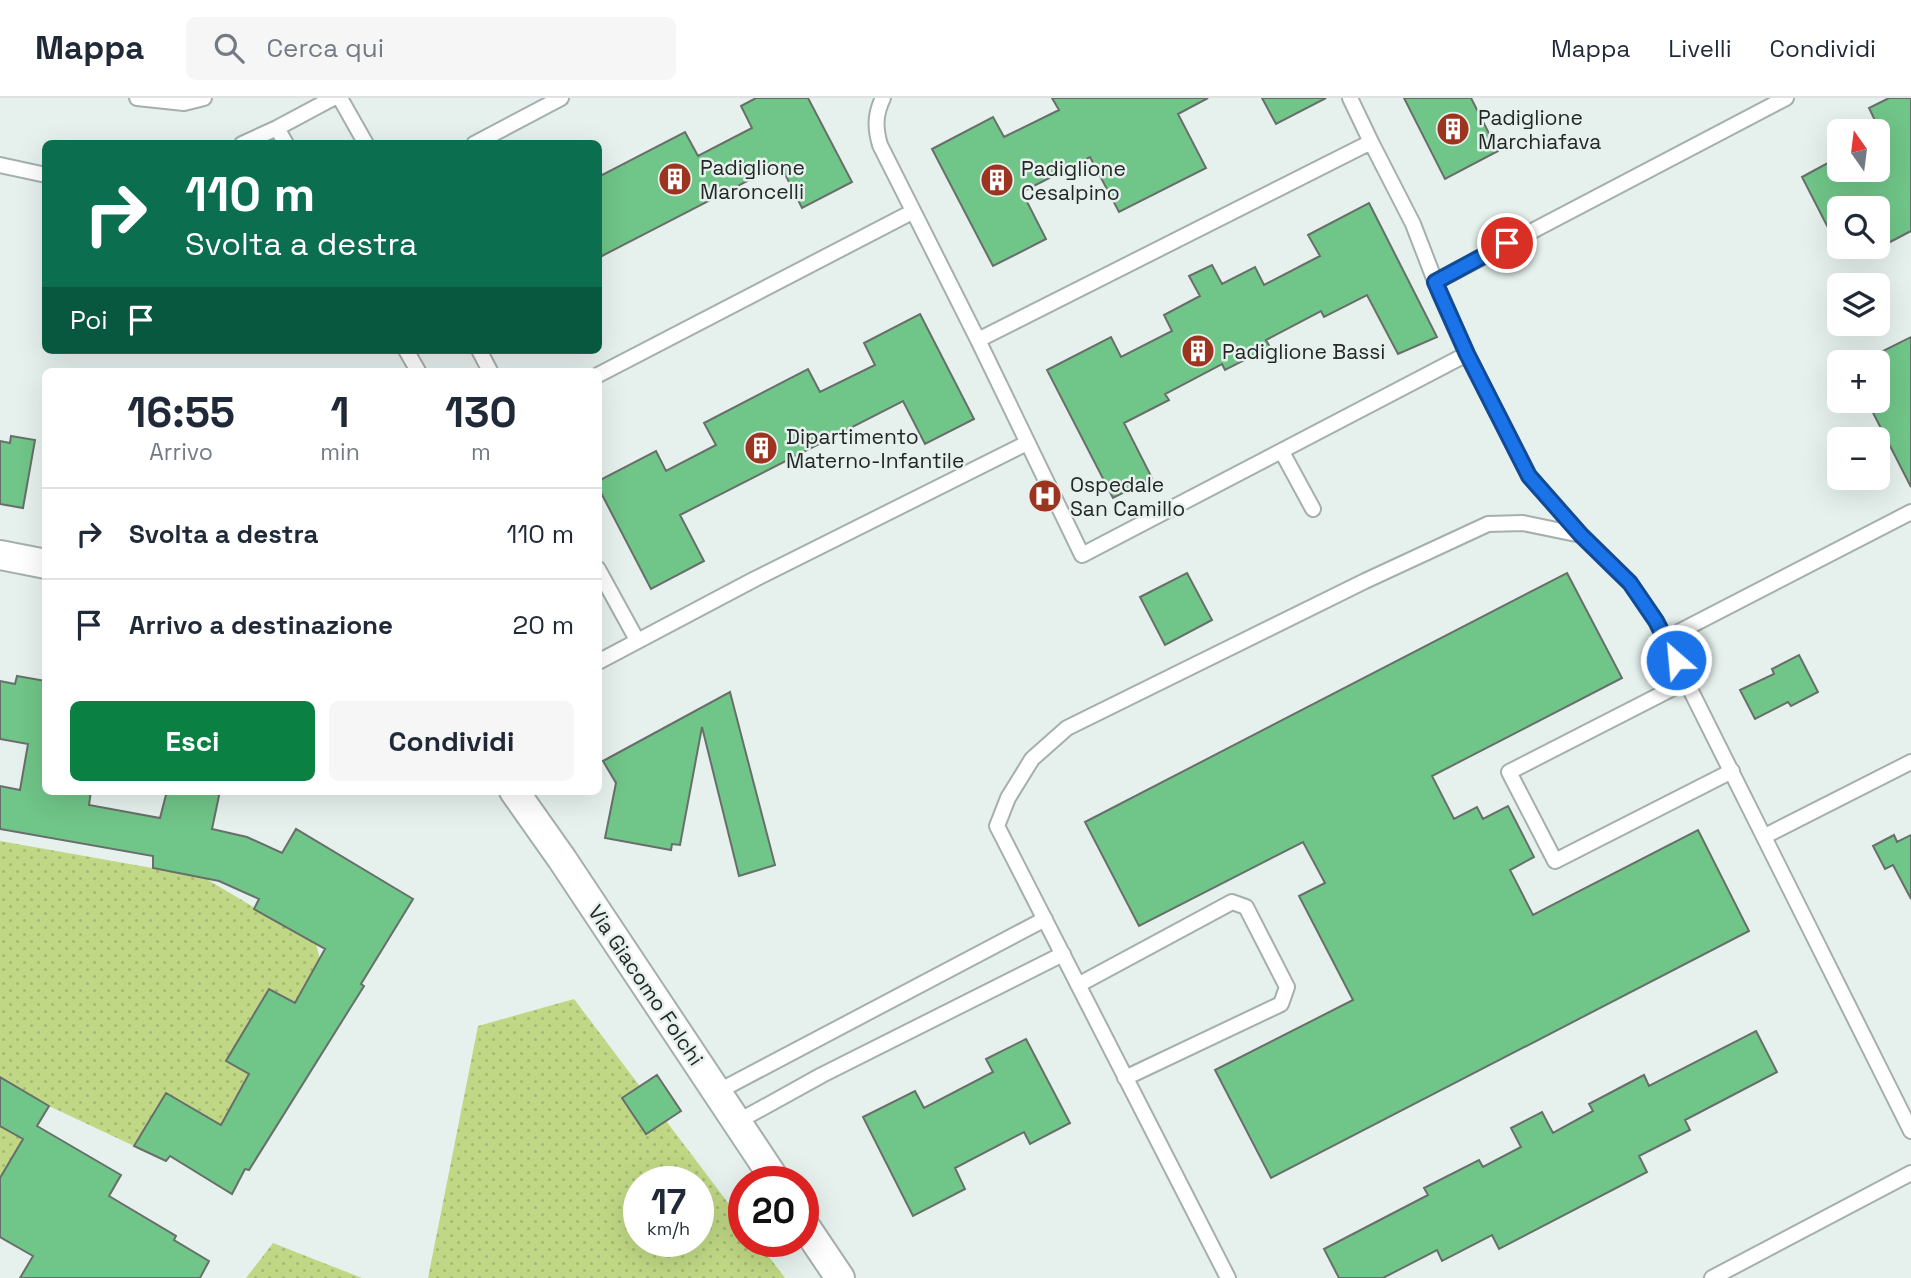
<!DOCTYPE html>
<html lang="it">
<meta charset="utf-8">
<style>
:root{--surface:#fff;--page:#f6f6f7;--text:#1f2937;--muted:#747a83;--line:#e0e1e3;--accent:#0b8043}
body{margin:0;font-family:"Space Grotesk",sans-serif;background:var(--page);color:var(--text);height:100vh;display:flex;flex-direction:column;font-size:26px;white-space:nowrap}
*{box-sizing:border-box;margin:0}
p{font-size:23px;color:var(--muted)}
.icon{flex:none;width:38px;height:38px;fill:none;stroke:currentColor;stroke-width:2;stroke-linecap:round;stroke-linejoin:round}
.map{position:relative;flex:1;overflow:hidden}
.side{position:absolute;left:42px;top:270px;width:560px;height:427px;display:flex;flex-direction:column;background:var(--surface);border-radius:10px;box-shadow:0 7px 28px #0002}
.side>*{flex:none}
.top-card{position:absolute;left:42px;top:42px;width:560px;height:214px;border-radius:10px;box-shadow:0 7px 28px #0002;background:#0b6e4f;color:#fff;overflow:hidden}
.needle{width:46px;rotate:346deg}
.controls{position:absolute;left:1827px;top:21px;display:grid;gap:14px}
.controls a{display:grid;place-items:center;width:63px;height:63px;border-radius:10px;background:var(--surface);box-shadow:0 7px 28px #0002;font-size:35px}
.speed{position:absolute;left:623px;top:1068px;display:flex;gap:14px;font-size:35px;font-weight:700;text-align:center}
.speed>*{display:grid;place-content:center;width:91px;height:91px;border-radius:50%;background:var(--surface);box-shadow:0 7px 28px #0002;line-height:1}
.speed small{font-size:18px;font-weight:400}
.speed .limit{border:10px solid #d22;background:#fff;color:#111}
.pin{position:absolute;display:grid;place-items:center;width:60px;height:60px;color:#fff;margin:-30px;border:4px solid #fff;border-radius:50%;box-shadow:0 2px 7px #0007}
.me{position:absolute;width:77px;margin:-38px;rotate:333deg;stroke-linejoin:round;filter:drop-shadow(0 0 5px #0008)}
.turn{display:flex;align-items:center;gap:24px;height:147px;padding:0 28px;font-size:32px}
.turn .icon{width:91px;height:91px;stroke-width:2.5}
.turn b{display:block;font-size:49px;line-height:60px}
.then{display:flex;align-items:center;height:66px;padding:0 28px;background:#0003;gap:14px;font-size:26px}
.eta{display:flex;justify-content:space-evenly;align-items:center;height:119px;text-align:center}
.eta b{font-size:42px;font-weight:700;line-height:49px}
.primary-button{display:flex;gap:14px;margin-top:auto;padding:14px 28px}
.primary-button a{flex:1;height:80px;border-radius:10px;background:var(--accent);color:#fff;font-size:28px;font-weight:700;line-height:80px;text-align:center}
.primary-button a+a{background:var(--page);color:var(--text)}
ul{padding:0;list-style:none}
li{display:flex;align-items:center;gap:21px;height:91px;padding:0 28px;border-top:2px solid var(--line)}
li div{flex:1}
li b{display:block;font-size:26px}
li em{font-style:normal}
header{display:flex;align-items:center;gap:42px;box-sizing:border-box;height:98px;padding:0 35px;background:var(--surface);border-bottom:2px solid var(--line)}
header strong{font-size:33px}
nav{display:flex;gap:38px;margin-inline-start:auto;font-size:24px}
.search{width:490px;height:63px;background:var(--page);display:flex;align-items:center;gap:18px;box-sizing:border-box;padding:0 24px;border-radius:10px;color:var(--muted);font-size:26px}
.map>svg:first-child{display:block}
.grass{fill:url(#grass-dots);fill-rule:evenodd}
.building{fill:#70c588;stroke:#686f6a;stroke-width:2}
.lines{fill:none;stroke-linecap:round;stroke-linejoin:round}
.lane-casing{stroke:#a5afad;stroke-width:18}
.street-casing{stroke:#a5afad;stroke-width:32}
.lane{stroke:#fff;stroke-width:14}
.street{stroke:#fff;stroke-width:28}
.route-casing{stroke:#114b97;stroke-width:18}
.route{stroke:#1a73e8;stroke-width:12}
.labels{text-anchor:middle;dominant-baseline:central;stroke-width:5;stroke-linejoin:round;paint-order:stroke}
.poi-label{font-size:21px;fill:#232726;stroke:#e6f1ee;text-anchor:start}
.street-label{font-size:21px;fill:#232726;stroke:#e6f1ee}
</style>
<header>
<strong>Mappa</strong>
<div class="search"><svg class="icon" aria-label="search" viewBox="0 0 24 24"><circle cx="10" cy="10" r="6"/><path d="M15 15l6 6"/></svg>Cerca qui</div>
<nav><a>Mappa</a><a>Livelli</a><a>Condividi</a></nav>
</header>
<div class="map">
<svg width="1911" height="1180" viewBox="0 0 1911 1180">
<defs>
<pattern id="grass-dots" width="8" height="8" patternUnits="userSpaceOnUse" patternTransform="scale(1.75)"><rect width="8" height="8" fill="#c0d885"/><path d="M2 2h.1M6 6h.1" fill="none" stroke="#a5b973" stroke-width="1.8" stroke-linecap="round"/></pattern>
</defs>
<rect width="100%" height="100%" fill="#e6f1ee"/>
<path class="grass" d="M 0,743 L 203,779 L 316,846 L 320,861 L 295,905 L 269,891 L 226,963 L 249,976 L 221,1027 L 166,995 L 134,1048 L 49,1008 L 0,979 Z
M 574,901 L 744,1126 L 744,1143 L 757,1143 L 785,1180 L 428,1180 L 478,928 ZM 639,1083 L 698,1083 L 698,1143 L 639,1143 Z
M 0,1028 L 23,1041 L 0,1080 Z
M 273,1145 L 362,1180 L 246,1180 Z"/>
<path class="building" d="M 756,0 L 808,0 L 852,84 L 802,110 L 780,66 L 598,160 L 598,79 L 685,34 L 698,58 L 752,30 L 741,8 Z
M 1052,0 L 1208,0 L 1178,16 L 1206,70 L 1119,114 L 1090,59 L 1022,94 L 1046,141 L 993,168 L 932,51 L 993,19 L 1004,39 L 1059,12 Z
M 1262,0 L 1326,0 L 1276,26 Z
M 1404,0 L 1471,0 L 1498,53 L 1445,81 Z
M 1889,0 L 1911,0 L 1911,133 L 1871,154 L 1869,149 L 1878,149 L 1878,110 L 1839,110 L 1839,149 L 1853,149 L 1841,155 L 1802,79 L 1839,59 L 1839,72 L 1878,72 L 1878,39 L 1882,37 L 1869,10 Z
M 1369,105 L 1437,239 L 1398,256 L 1367,197 L 1324,219 L 1321,213 L 1266,242 L 1270,249 L 1225,272 L 1222,266 L 1165,296 L 1169,302 L 1124,325 L 1152,380 L 1113,400 L 1047,272 L 1111,239 L 1121,259 L 1172,233 L 1164,217 L 1200,198 L 1189,178 L 1212,167 L 1222,186 L 1255,169 L 1264,187 L 1320,158 L 1308,137 Z
M 920,216 L 974,321 L 925,346 L 903,303 L 680,417 L 704,463 L 651,491 L 598,389 L 598,383 L 656,353 L 666,373 L 716,347 L 704,325 L 808,271 L 820,294 L 875,267 L 864,245 Z
M 1911,239 L 1911,389 L 1867,303 L 1878,303 L 1878,264 L 1861,264 Z
M 11,338 L 35,342 L 23,410 L 0,406 L 0,343 L 10,345 Z
M 1187,475 L 1212,522 L 1165,547 L 1140,499 Z
M 1567,475 L 1622,580 L 1432,678 L 1454,721 L 1477,709 L 1483,721 L 1508,708 L 1534,759 L 1510,772 L 1533,817 L 1698,732 L 1749,833 L 1271,1080 L 1215,972 L 1353,902 L 1299,798 L 1325,785 L 1303,744 L 1139,828 L 1085,724 Z
M 1799,557 L 1818,594 L 1791,608 L 1788,604 L 1755,621 L 1740,592 L 1774,576 L 1772,571 Z
M 17,578 L 46,583 L 46,693 L 91,693 L 89,707 L 160,720 L 167,693 L 220,693 L 212,731 L 247,739 L 282,755 L 296,731 L 413,801 L 361,886 L 364,888 L 249,1072 L 245,1071 L 232,1096 L 170,1058 L 166,1063 L 134,1048 L 166,995 L 221,1027 L 249,976 L 226,963 L 269,891 L 295,905 L 325,851 L 254,811 L 259,801 L 219,783 L 153,770 L 153,758 L 0,731 L 0,688 L 20,692 L 28,646 L 0,641 L 0,583 L 15,586 Z
M 730,594 L 775,767 L 739,778 L 702,629 L 680,747 L 672,746 L 671,752 L 605,740 L 616,685 L 603,663 Z
M 1894,737 L 1897,744 L 1911,737 L 1911,801 L 1893,767 L 1885,771 L 1873,748 Z
M 1756,933 L 1777,974 L 1685,1022 L 1690,1032 L 1639,1058 L 1647,1074 L 1499,1151 L 1492,1137 L 1442,1163 L 1437,1152 L 1383,1180 L 1339,1180 L 1324,1151 L 1428,1097 L 1424,1090 L 1479,1062 L 1483,1069 L 1521,1049 L 1511,1030 L 1542,1014 L 1553,1035 L 1593,1013 L 1589,1006 L 1644,977 L 1649,988 Z
M 1026,941 L 1070,1025 L 1030,1046 L 1024,1034 L 955,1070 L 965,1091 L 913,1118 L 863,1019 L 915,993 L 924,1010 L 993,974 L 986,961 Z
M 657,977 L 681,1013 L 646,1036 L 622,1000 Z
M 0,979 L 49,1008 L 37,1028 L 121,1077 L 109,1098 L 176,1138 L 174,1142 L 209,1163 L 200,1180 L 20,1180 L 33,1158 L 0,1139 L 0,1080 L 23,1041 L 0,1028 Z"/>
<g class="lines">
<defs>
<path id="lane" d="M 137,0 L 184,5 L 204,0
M 340,0 L 366,46
M 883,0 C 875,16 875,30 880,47 L 978,242
M 1350,0 L 1371,44
M 277,30 L 286,46
M 242,46 L 277,30 L 333,0
M 474,46 L 561,0
M 0,67 L 46,77
M 1435,184 L 1786,0
M 406,252 L 418,273
M 479,252 L 490,273
M 1467,256 L 1082,457 L 978,242 L 1371,44 L 1413,126 L 1440,196 L 1467,256 L 1529,378 L 1581,437 L 1630,485 L 1656,523 L 1911,1033
M 598,277 L 912,114
M 1282,354 L 1313,411
M 598,471 L 637,542
M 1665,541 L 1911,414
M 598,564 L 755,481 L 1027,345
M 1687,583 L 1509,674 L 1555,763 L 1732,673
M 1765,738 L 1911,664
M 1078,887 L 1232,804 L 1246,809 L 1287,889 L 1281,906 L 1125,980
M 717,994 L 1045,821
M 737,1024 L 822,977 L 1063,856
M 1228,1180 L 997,728 L 1008,700 L 1032,661 L 1067,630 L 1365,483 L 1488,426 L 1523,425 L 1581,437
M 1712,1180 L 1911,1075"/>
<path id="street" d="M 0,457 L 46,466
M 514,693 L 562,761 L 776,1083
M 803,1125 L 840,1180"/>
</defs>
<use href="#lane" class="lane-casing"/>
<use href="#street" class="street-casing"/>
<use href="#lane" class="lane"/>
<use href="#street" class="street"/>
</g>
<g class="lines">
<defs>
<path id="route" d="M 1507,145 L 1435,184 L 1467,256 L 1529,378 L 1581,437 L 1630,485 L 1656,523 L 1676,562"/>
</defs>
<use href="#route" class="route-casing"/>
<use href="#route" class="route"/>
</g>
<defs>
<symbol id="building-disc" viewBox="-11 -11 22 22"><circle r="9.5" fill="#9d3420" stroke="#e6f1ee"/><path d="M-4-6H4V6H1V3H-1V6H-4ZM-2.5-4.3h1.7v1.8h-1.7ZM.8-4.3h1.7v1.8H.8ZM-2.5-1h1.7V.8h-1.7ZM.8-1h1.7V.8H.8Z" fill="#fff"/></symbol>
<symbol id="hospital-disc" viewBox="-11 -11 22 22"><circle r="9.5" fill="#9d3420" stroke="#e6f1ee"/><path d="M-5-5h3v3.5h4V-5h3V5h-3V1.5h-4V5h-3Z" fill="#fff"/></symbol>
</defs>
<g fill-rule="evenodd">
<use href="#building-disc" x="1434" y="12" width="38" height="38"/>
<use href="#building-disc" x="656" y="62" width="38" height="38"/>
<use href="#building-disc" x="978" y="63" width="38" height="38"/>
<use href="#building-disc" x="1179" y="234" width="38" height="38"/>
<use href="#building-disc" x="742" y="331" width="38" height="38"/>
<use href="#hospital-disc" x="1026" y="379" width="38" height="38"/>
</g>
<g class="labels">
<g class="poi-label">
<text x="1478" y="19">Padiglione<tspan x="1478" dy="24">Marchiafava</tspan></text>
<text x="700" y="69">Padiglione<tspan x="700" dy="24">Maroncelli</tspan></text>
<text x="1021" y="70">Padiglione<tspan x="1021" dy="24">Cesalpino</tspan></text>
<text x="1222" y="253">Padiglione Bassi</text>
<text x="786" y="338">Dipartimento<tspan x="786" dy="24">Materno-Infantile</tspan></text>
<text x="1070" y="386">Ospedale<tspan x="1070" dy="24">San Camillo</tspan></text>
</g>
<g class="street-label">
<text transform="translate(646 887) rotate(56)">Via Giacomo Folchi</text>
</g>
</g>
</svg>
<div class="controls">
<a><svg class="needle" viewBox="-14 -14 28 28"><path d="M0-13l5 13h-10z" fill="#e53935"/><path d="M0 13l5-13h-10z" fill="#747a83"/></svg></a>
<a><svg class="icon" aria-label="search" viewBox="0 0 24 24"><circle cx="10" cy="10" r="6"/><path d="M15 15l6 6"/></svg></a>
<a><svg class="icon" aria-label="layers" viewBox="0 0 24 24"><path d="M12 4l9 5-9 5-9-5zM3 14l9 5 9-5"/></svg></a>
<a>+</a>
<a>−</a>
</div>
<div class="speed"><div>17<small>km/h</small></div><div class="limit">20</div></div>
<div class="pin" style="left:1507px;top:145px;background:#d93025"><svg class="icon" aria-label="arrive" viewBox="0 0 24 24"><path d="M6 21V4h12l-3 4 3 4H6"/></svg></div>
<svg class="me" style="left:1676px;top:562px" viewBox="-20 -20 40 40"><circle r="17" fill="#1a73e8" stroke="#fff" stroke-width="3"/><path d="M0-11L8 9 0 5-8 9z" fill="#fff"/></svg>
<div class="top-card">
<div class="turn"><svg class="icon" aria-label="right" viewBox="0 0 24 24"><path d="M7 20v-9h11M14 6l5 5-5 5"/></svg><div><b>110 m</b>Svolta a destra</div></div>
<div class="then">Poi<svg class="icon" aria-label="arrive" viewBox="0 0 24 24"><path d="M6 21V4h12l-3 4 3 4H6"/></svg></div>
</div>
<section class="side">
<div class="eta">
<div><b>16:55</b><p>Arrivo</p></div>
<div><b>1</b><p>min</p></div>
<div><b>130</b><p>m</p></div>
</div>
<ul>
<li><svg class="icon" aria-label="right" viewBox="0 0 24 24"><path d="M7 20v-9h11M14 6l5 5-5 5"/></svg><div><b>Svolta a destra</b></div><em>110 m</em></li>
<li><svg class="icon" aria-label="arrive" viewBox="0 0 24 24"><path d="M6 21V4h12l-3 4 3 4H6"/></svg><div><b>Arrivo a destinazione</b></div><em>20 m</em></li>
</ul>
<div class="primary-button"><a>Esci</a><a>Condividi</a></div>
</section>
</div>
